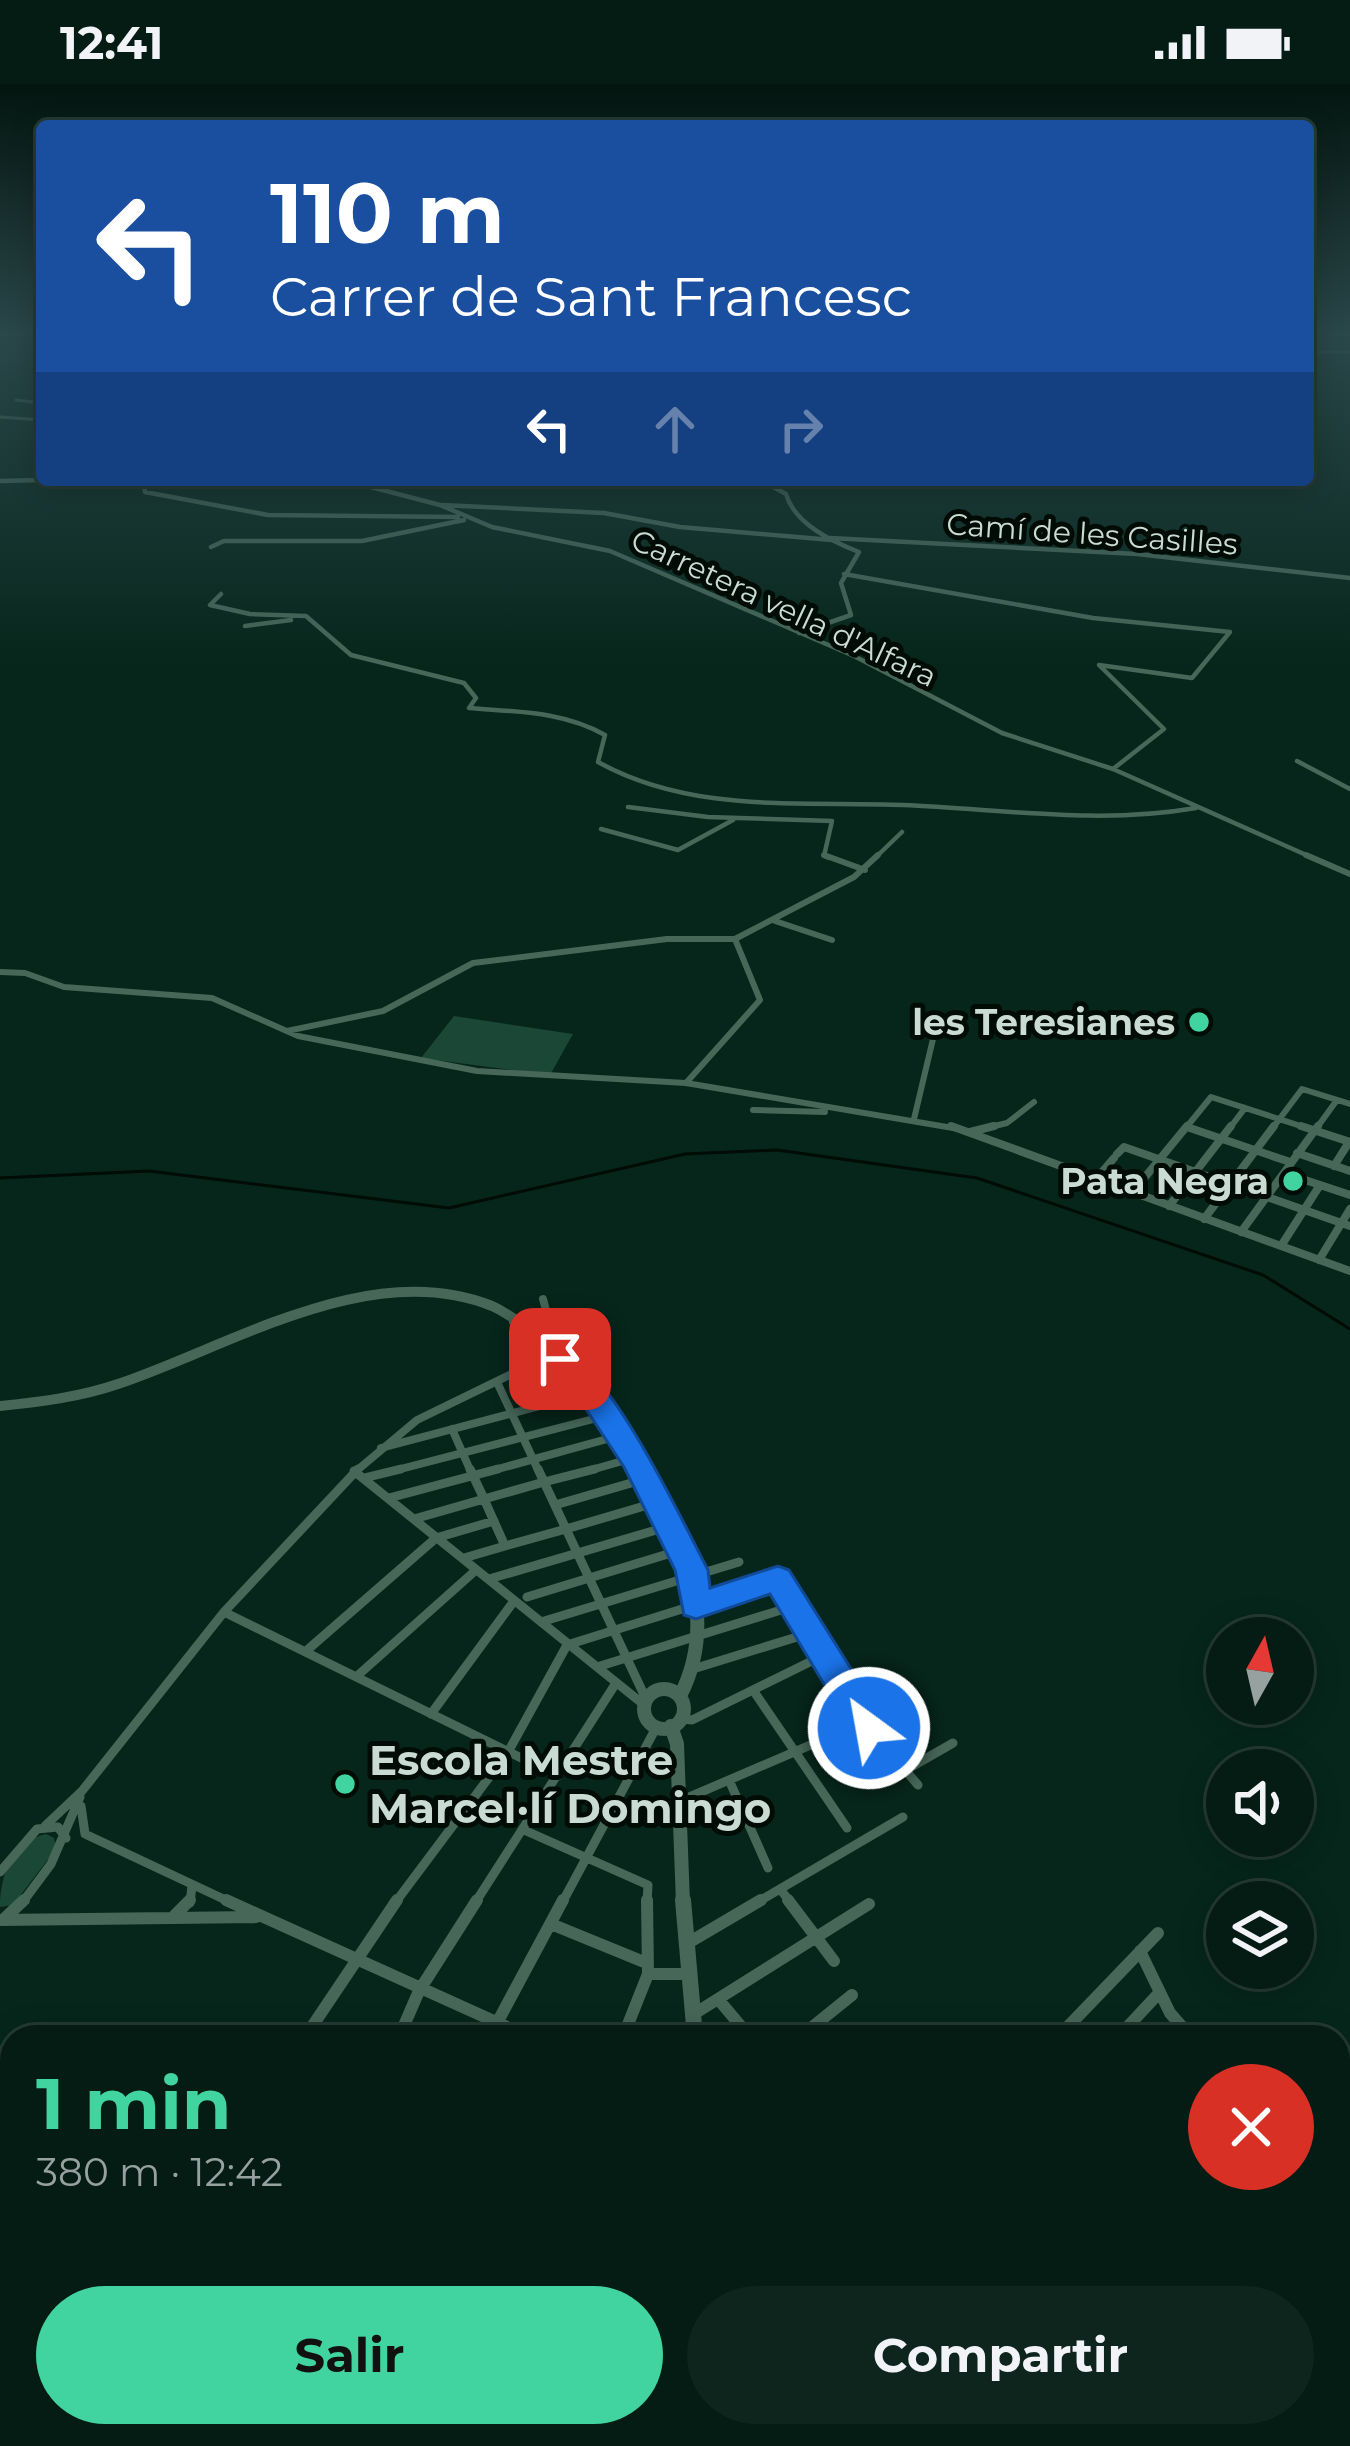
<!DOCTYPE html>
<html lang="es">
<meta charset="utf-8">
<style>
:root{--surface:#041c14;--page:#0d251d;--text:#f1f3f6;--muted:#97a1a0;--line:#253a34;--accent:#41d4a1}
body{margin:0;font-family:Montserrat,sans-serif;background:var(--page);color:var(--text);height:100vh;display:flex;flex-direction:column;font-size:45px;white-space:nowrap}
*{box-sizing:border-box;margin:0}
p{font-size:39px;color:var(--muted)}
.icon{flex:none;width:66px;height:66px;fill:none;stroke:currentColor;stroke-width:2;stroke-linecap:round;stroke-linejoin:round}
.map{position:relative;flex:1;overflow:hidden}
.side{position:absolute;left:0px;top:1941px;width:1350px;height:423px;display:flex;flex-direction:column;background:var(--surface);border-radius:36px 36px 0 0;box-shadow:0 6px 30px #0003,0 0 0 3px var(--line)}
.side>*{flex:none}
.guide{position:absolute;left:36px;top:36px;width:1278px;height:366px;border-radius:12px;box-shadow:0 6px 30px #0003,0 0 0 3px var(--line);background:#1a4fa0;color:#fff;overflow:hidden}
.needle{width:78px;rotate:8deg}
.tools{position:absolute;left:1206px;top:1533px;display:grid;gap:24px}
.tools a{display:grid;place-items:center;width:108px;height:108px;border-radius:50%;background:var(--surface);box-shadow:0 6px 30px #0003,0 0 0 3px var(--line);font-size:60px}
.pin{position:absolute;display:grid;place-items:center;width:102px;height:102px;color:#fff;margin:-51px;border-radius:24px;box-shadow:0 6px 18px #0006}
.me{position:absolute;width:132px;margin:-66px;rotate:328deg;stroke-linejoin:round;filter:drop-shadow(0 0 9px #0008)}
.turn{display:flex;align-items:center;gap:42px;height:252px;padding:0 36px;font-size:54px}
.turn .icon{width:156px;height:156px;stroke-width:2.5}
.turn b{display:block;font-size:84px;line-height:102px}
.lanes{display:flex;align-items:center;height:114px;padding:0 36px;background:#0003;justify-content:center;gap:60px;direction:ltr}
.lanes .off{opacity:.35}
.round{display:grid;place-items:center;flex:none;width:126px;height:126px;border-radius:63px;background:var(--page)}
.summary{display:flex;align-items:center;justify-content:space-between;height:204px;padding:0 36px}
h1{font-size:72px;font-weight:700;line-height:90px;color:var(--accent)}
.primary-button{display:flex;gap:24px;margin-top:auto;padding:24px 36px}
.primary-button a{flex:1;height:138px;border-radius:72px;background:var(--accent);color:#111;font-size:48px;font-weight:700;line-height:138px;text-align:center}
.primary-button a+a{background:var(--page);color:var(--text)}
.status{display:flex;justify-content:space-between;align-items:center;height:84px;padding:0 60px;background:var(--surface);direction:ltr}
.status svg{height:33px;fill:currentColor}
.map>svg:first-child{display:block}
.green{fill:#1b4736}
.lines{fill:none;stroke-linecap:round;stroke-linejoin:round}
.stream{stroke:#000c05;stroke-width:3}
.minor-far5{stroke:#476759;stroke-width:3}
.minor-far4{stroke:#476759;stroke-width:4.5}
.minor-far3{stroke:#476759;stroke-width:6}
.minor-far2{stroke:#476759;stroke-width:8}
.minor-far1{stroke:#476759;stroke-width:9}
.minor{stroke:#476759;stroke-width:12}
.tertiary-far2{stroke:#476759;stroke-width:10}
.tertiary-far1{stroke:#476759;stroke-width:14}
.tertiary{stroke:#476759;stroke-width:16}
.route{fill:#1a73e8;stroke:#114b97;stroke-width:3}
.poi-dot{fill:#41d4a1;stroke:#020c07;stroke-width:4.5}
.labels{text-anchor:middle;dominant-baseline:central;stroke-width:10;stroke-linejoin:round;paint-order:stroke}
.far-street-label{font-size:30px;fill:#cadbd3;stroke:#020c07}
.poi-label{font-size:36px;font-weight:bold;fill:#cadbd3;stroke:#020c07;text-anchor:end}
.near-poi-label{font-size:42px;font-weight:bold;fill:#cadbd3;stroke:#020c07;text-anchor:start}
</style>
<div class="status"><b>12:41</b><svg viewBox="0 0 49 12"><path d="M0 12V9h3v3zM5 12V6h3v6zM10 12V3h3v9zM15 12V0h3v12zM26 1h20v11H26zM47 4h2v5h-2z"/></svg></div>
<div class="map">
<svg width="1350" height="2362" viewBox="0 0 1350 2362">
<rect width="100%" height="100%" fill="#06261b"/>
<path class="green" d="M 454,932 L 573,950 L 550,991 L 421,974 Z
M 46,1750 L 54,1754 L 56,1765 L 13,1821 L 0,1823 C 0,1793 11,1757 46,1750 Z
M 12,1973 L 12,2253 L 0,2240 L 0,1990 Z"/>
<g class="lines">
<path class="stream" d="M 0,1094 L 149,1087 L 449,1124 L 685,1070 L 777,1066 L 977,1094 L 1263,1191 L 1350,1245"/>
<path class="minor-far5" d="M 1308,268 L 1350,268
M 16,316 L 42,319
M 0,333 L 42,336"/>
<path class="minor-far4" d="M 120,396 L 144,398 L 145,408 L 268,431 L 458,433
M 344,396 L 440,421 L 492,443 L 610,467 L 854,572 L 1002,649 L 1113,685 L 1313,774
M 761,396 L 786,410 C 795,440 831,457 859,468 L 841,499 L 851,531 L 799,549
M 0,397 L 42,396
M 442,421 L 604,429 L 680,443 L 832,456
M 830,454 L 1137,470 L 1350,494
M 211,463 L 224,457 L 362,457 L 464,436
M 844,490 L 1093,534 L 1230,548 L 1192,594 L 1099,581 L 1164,645 L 1113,685
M 221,510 L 210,521 L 250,530 L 306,532 L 351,571 L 464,599 L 476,614 L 469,624 C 517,628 562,627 605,651 L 598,678 C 692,730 799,717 903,721 C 1002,725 1097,741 1196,724
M 245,542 L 291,536
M 1297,677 L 1350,705
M 628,723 L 708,733 L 832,737 L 824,772 L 829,774
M 601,745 L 678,766 L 733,736
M 875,774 L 902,748"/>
<path class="minor-far3" d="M 824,771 L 865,786
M 1306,771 L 1350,790
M 775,837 L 832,856
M 0,888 L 25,889 L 64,903 L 212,914 L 298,952 L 477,987 L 686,999 L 959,1045
M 287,947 L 383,927 L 473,879 L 667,855 L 735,855
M 686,999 L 760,916 L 735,855 L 854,793 L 878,771
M 753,1026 L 825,1028
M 914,1035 L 933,955 L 942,942
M 1187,1043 L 1193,1045
M 982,1045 L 1007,1039 L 1034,1018
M 1185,1045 L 1211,1013 L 1310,1045
M 1229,1045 L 1245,1024
M 1272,1045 L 1302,1005 L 1350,1020
M 1316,1045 L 1337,1016"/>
<path class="minor-far2" d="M 951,1042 L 1350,1187
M 1301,1042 L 1350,1058
M 1187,1043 L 1290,1078
M 970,1048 L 994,1042
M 1297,1069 L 1350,1087
M 1117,1070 L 1124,1063 L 1350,1142
M 1334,1082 L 1349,1058
M 1284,1089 L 1350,1111
M 1096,1095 L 1114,1074
M 1132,1109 L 1187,1042
M 1169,1122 L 1231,1042
M 1204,1135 L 1274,1042
M 1241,1148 L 1318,1042
M 1281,1162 L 1320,1101
M 1319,1176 L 1350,1125
M 543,1215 L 554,1256
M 497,1298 L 539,1388
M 452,1345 L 471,1388
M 381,1364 L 589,1309
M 355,1388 L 417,1336 L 532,1280
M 389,1388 L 605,1332
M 487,1388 L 618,1352
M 584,1388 L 633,1374"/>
<path class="minor-far1" d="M 538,1385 L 544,1398
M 354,1387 L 643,1620
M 364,1394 L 401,1385
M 544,1398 L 566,1445 L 505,1462 L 484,1415 Z
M 544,1398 L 595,1385
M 389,1414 L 498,1385
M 555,1421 L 645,1395
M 414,1435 L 484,1415 L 470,1385
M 464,1474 L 505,1462
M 489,1495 L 670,1442
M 527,1513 L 681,1466
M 224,1528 L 558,1692
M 541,1538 L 739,1478
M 305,1568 L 436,1454 L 494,1437
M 597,1583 L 794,1522
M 693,1585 L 810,1549
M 356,1593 L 476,1486
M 753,1606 L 847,1744
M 646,1615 L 566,1445 L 658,1418
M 431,1630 L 514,1517
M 683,1635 L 692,1636 L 824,1571
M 906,1686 L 953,1659
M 729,1696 L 768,1784
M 680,1717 L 864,1638
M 81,1722 L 85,1750
M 45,1742 L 82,1707 L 224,1528 L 358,1385
M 524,1746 L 648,1801 L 647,1819
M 85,1750 L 232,1819
M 0,1788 L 37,1745 L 58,1743 L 66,1754
M 780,1805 L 791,1819
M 22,1819 L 51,1780 L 80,1713
M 190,1819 L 192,1802
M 395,1819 L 508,1668 L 567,1561 L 778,1495 L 864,1638 L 918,1701
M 475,1819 L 616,1599
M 562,1819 L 657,1642
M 756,1819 L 903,1733"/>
<path class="minor" d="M 226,1816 L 529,1953
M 788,1816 L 834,1877
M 175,1831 L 190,1816
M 4,1835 L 24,1816
M 0,1836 L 256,1833
M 551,1840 L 644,1878
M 688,1859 L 761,1816
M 1140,1867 L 1170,1929 L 1191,1953
M 648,1890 L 689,1890
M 718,1915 L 750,1953
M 694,1930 L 869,1820
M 497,1939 L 563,1816
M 305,1953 L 397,1816
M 399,1953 L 419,1907 L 477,1816
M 623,1953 L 648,1890 L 647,1816
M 800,1953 L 852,1911
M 874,1953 L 883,1945
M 1058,1953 L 1158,1849
M 1118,1953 L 1160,1908
M 1338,2119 L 1350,2133
M 1338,2222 L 1350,2208
M 1338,2265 L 1350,2276
M 0,2279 L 12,2293
M 1338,2333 L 1350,2345
M 62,2352 L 70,2362
M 894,2352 L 903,2362
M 1153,2352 L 1162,2362
M 1283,2352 L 1293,2362
M 191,2362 L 197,2352
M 278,2362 L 282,2352
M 345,2362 L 349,2352
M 404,2362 L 408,2352
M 461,2362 L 464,2352
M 517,2362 L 519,2352
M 636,2362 L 637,2352
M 667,2362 L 670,2352
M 686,2362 L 710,2352
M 805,2362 L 809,2352
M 1106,2362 L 1115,2352
M 1220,2362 L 1229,2352"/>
<path class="tertiary-far2" d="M 514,1238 L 521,1253 L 520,1275 L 541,1280 L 556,1272
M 534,1252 L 554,1256 L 556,1272
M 556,1272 L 595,1314 L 645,1388
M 0,1322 C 40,1318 80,1313 118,1300 C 231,1262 370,1173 492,1222 C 508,1229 524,1242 539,1252"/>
<path class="tertiary-far1" d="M 643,1385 C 684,1454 720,1535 680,1612
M644 1625a20 20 0 1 1 40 0a20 20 0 1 1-40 0Z
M 671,1642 L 677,1660 L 683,1819"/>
<path class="tertiary" d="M 683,1816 L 695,1953
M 990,2352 L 1000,2362"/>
</g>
<linearGradient id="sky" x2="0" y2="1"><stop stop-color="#03150f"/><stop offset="0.43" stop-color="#2a474a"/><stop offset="1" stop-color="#2a474a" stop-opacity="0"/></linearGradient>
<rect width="1350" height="581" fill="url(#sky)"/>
<path class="route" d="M 560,1266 C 609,1279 683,1439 708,1486 L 710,1504 L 778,1482 L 789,1486 L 882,1634 L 887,1644 L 882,1655 L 869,1659 L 857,1655 L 770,1510 L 696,1535 L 684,1531 L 675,1486 L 624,1383 L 570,1301 L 546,1275 Z"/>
<g class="poi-dot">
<circle cx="1199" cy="938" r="12"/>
<circle cx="1293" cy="1097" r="12"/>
<circle cx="345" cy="1700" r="12"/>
</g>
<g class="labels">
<g class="far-street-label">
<text transform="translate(1092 450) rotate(4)">Camí de les Casilles</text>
<text transform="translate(784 524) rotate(25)">Carretera vella d'Alfara</text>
</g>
<g class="poi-label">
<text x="1175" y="938">les Teresianes</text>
<text x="1269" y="1097">Pata Negra</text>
</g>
<g class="near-poi-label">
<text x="369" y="1676">Escola Mestre<tspan x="369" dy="48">Marcel·lí Domingo</tspan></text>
</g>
</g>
</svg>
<div class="tools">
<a><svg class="needle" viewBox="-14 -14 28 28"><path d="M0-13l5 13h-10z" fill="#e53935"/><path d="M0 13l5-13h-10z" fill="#97a1a0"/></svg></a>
<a><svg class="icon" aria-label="sound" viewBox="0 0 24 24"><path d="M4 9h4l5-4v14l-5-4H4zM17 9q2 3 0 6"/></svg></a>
<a><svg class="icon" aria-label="layers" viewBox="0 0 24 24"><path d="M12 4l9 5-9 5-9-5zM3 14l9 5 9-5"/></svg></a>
</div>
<div class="pin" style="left:560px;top:1275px;background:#d93025"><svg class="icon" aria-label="arrive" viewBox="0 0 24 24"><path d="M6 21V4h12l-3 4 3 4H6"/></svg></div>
<svg class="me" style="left:869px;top:1644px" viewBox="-20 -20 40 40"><circle r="17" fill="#1a73e8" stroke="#fff" stroke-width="3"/><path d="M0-11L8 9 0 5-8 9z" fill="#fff"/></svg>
<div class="guide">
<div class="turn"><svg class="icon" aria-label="left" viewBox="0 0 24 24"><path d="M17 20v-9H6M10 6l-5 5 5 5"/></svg><div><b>110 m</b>Carrer de Sant Francesc</div></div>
<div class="lanes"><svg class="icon" aria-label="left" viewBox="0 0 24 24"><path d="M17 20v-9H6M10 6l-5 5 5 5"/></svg><svg class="icon off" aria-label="ahead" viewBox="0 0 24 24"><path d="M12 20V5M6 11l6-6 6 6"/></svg><svg class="icon off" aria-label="right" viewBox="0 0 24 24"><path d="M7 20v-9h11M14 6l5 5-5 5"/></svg></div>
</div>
<section class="side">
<div class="summary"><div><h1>1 min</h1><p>380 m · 12:42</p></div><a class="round" style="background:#d93025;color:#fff"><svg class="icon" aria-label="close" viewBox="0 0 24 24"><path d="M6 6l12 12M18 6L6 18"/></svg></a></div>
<div class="primary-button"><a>Salir</a><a>Compartir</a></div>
</section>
</div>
